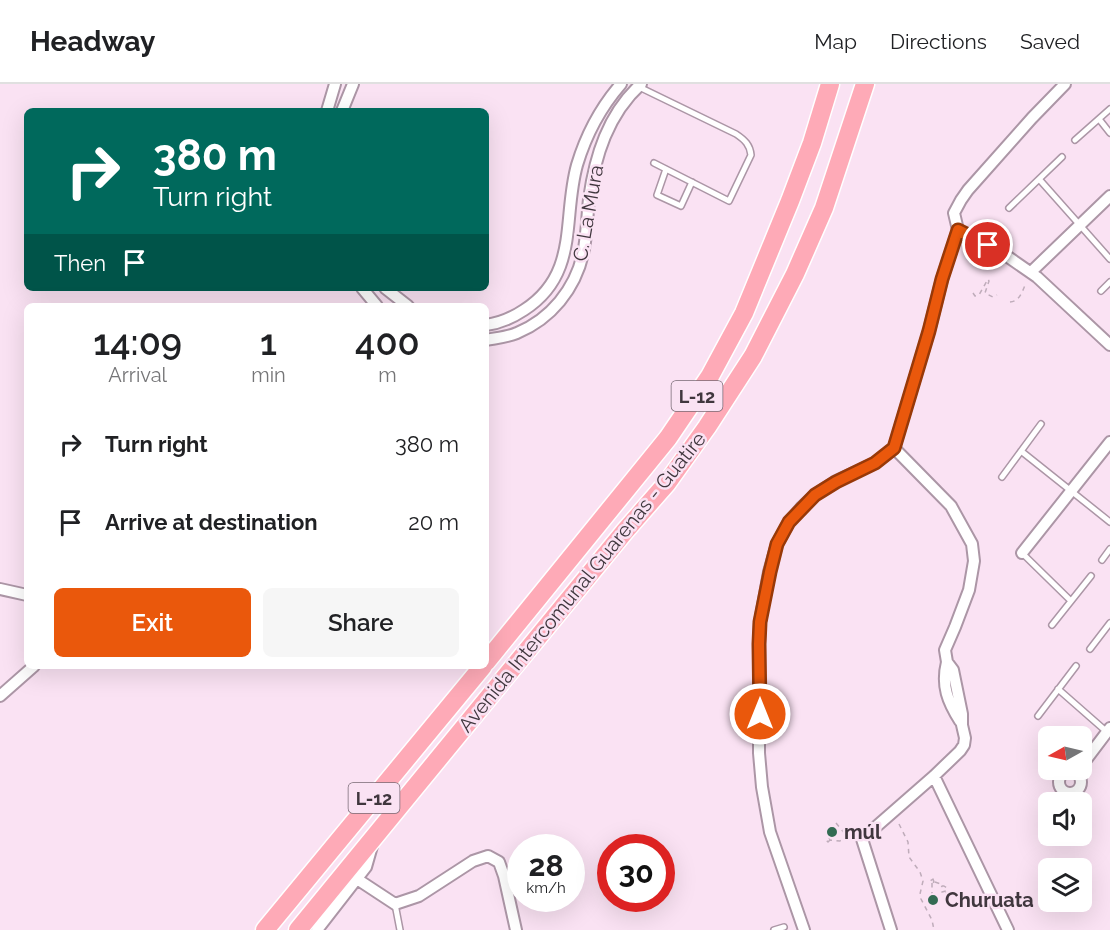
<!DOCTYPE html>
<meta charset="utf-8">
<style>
:root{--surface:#fff;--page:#f6f6f6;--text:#202124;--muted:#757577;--line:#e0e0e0;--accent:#ea580c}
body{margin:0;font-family:Raleway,sans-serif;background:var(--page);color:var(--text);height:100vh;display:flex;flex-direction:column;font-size:22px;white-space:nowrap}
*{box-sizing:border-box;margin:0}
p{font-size:20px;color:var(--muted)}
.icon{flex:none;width:33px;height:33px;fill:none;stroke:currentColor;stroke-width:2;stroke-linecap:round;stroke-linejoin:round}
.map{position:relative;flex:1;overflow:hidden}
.sheet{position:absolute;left:24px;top:219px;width:465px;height:366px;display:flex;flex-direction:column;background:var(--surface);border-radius:9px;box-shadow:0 6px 24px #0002}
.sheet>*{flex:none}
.banner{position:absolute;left:24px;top:24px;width:465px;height:183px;border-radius:9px;box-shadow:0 6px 24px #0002;background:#00695c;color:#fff;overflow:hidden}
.needle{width:39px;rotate:262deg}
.buttons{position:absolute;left:1038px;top:642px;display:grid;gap:12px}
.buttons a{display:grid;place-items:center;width:54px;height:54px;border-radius:9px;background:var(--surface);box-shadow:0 6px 24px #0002;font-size:30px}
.speed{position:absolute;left:507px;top:750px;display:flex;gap:12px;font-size:30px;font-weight:700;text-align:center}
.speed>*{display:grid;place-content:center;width:78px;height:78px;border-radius:50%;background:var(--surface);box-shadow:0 6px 24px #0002;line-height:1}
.speed small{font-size:15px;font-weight:400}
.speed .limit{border:9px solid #d22;background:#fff;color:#111}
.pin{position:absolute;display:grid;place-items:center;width:51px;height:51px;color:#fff;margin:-26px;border:3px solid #fff;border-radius:50%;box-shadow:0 2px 6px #0007}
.me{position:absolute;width:66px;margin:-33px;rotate:0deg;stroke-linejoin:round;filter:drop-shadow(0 0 4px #0008)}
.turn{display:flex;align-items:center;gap:21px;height:126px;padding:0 30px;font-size:27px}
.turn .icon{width:78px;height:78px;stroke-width:2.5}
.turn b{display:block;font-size:42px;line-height:51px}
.then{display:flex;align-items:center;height:57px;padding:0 30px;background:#0003;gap:12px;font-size:22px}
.eta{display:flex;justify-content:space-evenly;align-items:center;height:102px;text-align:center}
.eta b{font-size:36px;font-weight:600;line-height:42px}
.button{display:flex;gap:12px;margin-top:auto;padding:12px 30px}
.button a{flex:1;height:69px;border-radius:9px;background:var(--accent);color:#fff;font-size:24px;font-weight:600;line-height:69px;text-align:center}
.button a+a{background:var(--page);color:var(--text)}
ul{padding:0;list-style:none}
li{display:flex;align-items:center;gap:18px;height:78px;padding:0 30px}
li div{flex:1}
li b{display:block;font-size:22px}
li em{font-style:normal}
header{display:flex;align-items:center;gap:36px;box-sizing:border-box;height:84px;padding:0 30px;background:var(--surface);border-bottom:2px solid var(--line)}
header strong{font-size:28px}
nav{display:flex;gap:33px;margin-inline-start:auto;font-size:21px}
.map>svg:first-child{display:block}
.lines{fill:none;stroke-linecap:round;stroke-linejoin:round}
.service-casing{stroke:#ac96a6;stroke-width:8}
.minor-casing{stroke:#ac96a6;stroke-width:14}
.trunk-casing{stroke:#fff;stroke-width:21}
.path{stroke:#bfacba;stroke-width:1.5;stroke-dasharray:4.5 4.5;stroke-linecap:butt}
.service{stroke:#fff;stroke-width:5}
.minor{stroke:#fff;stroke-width:10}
.trunk{stroke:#feaab7;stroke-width:18}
.route-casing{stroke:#983908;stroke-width:15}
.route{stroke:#ea580c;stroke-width:10}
.poi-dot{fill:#336b53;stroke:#fae2f3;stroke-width:2}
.labels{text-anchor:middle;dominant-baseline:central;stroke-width:5;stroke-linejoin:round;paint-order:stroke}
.shield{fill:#fae2f3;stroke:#786a74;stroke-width:1.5}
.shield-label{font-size:18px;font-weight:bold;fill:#40373e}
.street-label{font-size:20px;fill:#40373e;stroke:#fae2f3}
.poi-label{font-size:20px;font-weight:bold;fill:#40373e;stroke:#fae2f3;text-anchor:start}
</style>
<header>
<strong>Headway</strong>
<nav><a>Map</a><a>Directions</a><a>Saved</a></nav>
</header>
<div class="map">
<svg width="1110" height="846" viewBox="0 0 1110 846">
<rect width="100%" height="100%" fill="#fae2f3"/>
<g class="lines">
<defs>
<path id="service" d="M 637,2 L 736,50 C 745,56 750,61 751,71 L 729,117 L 654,79
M 1099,35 L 1110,49
M 1075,56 L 1110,25
M 666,85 L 657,111 L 681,122 L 692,98
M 1039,95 L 1110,175
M 1009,124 L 1062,73
M 1101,207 L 1110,198
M 1021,367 L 1110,438
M 1002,393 L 1041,340
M 1022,469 L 1071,517
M 1102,476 L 1110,465
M 1052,541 L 1091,492
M 1090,565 L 1110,539
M 1058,605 L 1107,648
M 1038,632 L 1076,582
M 395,820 L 400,846
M 774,846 L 784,843"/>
<path id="minor" d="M 327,27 L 335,0
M 342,27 L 353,0
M 958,146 L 998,166 L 1037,193 L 1110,261
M 1031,188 L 1110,112
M 362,204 L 377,222
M 385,204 L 408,222
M 486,241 C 501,239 512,234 524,226 C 580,190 562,134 577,81 C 586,51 601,23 621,0
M 486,256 C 496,254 508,253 517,249 C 551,235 575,205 583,170 C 587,152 587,133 589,115 C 595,72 608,30 641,0
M 1022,469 L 1110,358
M 0,505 L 27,511
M 947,578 C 941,602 948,618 960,637
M 0,612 L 34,582
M 1082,681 L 1110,644
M1059 698a11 11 0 1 1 22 0a11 11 0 1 1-22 0Z
M 934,692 L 1008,846
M 357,795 L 395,820 L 419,812 L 473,777 L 488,772 L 499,778 L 504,792 L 516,846
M 317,846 L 366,783 L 372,762
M 804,846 L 770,748 L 762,703 L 759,669 L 759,559 L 760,538 L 769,488 L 777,460 L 789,438 L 801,424 L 815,411 L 836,397 L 875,379 L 894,364 L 929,247 L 942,195 L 958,146 L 954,129 L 961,116 L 968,106 L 1032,34 L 1065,0
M 891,846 L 862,755 L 934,692 L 960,667 L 964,661 L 965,654 L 962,641 L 962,630 L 953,586 L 947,578 L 945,566 L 955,543 L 969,506 L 974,477 L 972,460 L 951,422 L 894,364"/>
<path id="trunk" d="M 486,578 L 668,354 L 710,292 L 744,229 L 790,117 L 812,59 L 830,0
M 265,846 L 483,582
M 298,846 L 625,447 L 667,399 L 707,343 L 753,272 L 795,190 L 824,124 L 865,0"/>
</defs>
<use href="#service" class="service-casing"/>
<use href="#minor" class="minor-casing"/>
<use href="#trunk" class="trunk-casing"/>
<path class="path" d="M 973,209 L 975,212 L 979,211 L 988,195 L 989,197 L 985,209 L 993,213 L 997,211
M 1010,218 C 1020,217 1022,208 1026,199
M 836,739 L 846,751
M 899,740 L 908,758 L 909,773 L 920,788 L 923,797 L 920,810 L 921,815 L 932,836 L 934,846
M 830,756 L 828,758 L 826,756 L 829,754 L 830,756 L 840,757 L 847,752 L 852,753
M 933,795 L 934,798 L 932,799 L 930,797 Z
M 935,798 L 941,800 L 942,802
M 932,799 L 932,812
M 942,802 L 944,802 L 947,804 L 946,807 L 942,808 L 941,804 Z
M 946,808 L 948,816"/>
<use href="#service" class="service"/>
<use href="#minor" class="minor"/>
<use href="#trunk" class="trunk"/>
</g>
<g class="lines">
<defs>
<path id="route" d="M 760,630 L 759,560 L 760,538 L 770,488 L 777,460 L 789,438 L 815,411 L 836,398 L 875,379 L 894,364 L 929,247 L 942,195 L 958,146 L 988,161"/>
</defs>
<use href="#route" class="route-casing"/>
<use href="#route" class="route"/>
</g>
<g class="poi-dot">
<circle cx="832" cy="748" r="6"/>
<circle cx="933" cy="816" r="6"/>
</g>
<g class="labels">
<g class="shield">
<rect x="671.5" y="297" width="51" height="30" rx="4.5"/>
<rect x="348.5" y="699" width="51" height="30" rx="4.5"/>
</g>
<g class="shield-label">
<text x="697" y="312">L-12</text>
<text x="374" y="714">L-12</text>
</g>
<g class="street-label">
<text transform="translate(588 129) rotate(-80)">C. La Mura</text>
<text transform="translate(582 498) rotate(-51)">Avenida Intercomunal Guarenas - Guatire</text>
</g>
<g class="poi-label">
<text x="844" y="748">múl</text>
<text x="945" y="816">Churuata</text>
</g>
</g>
</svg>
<div class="buttons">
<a><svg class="needle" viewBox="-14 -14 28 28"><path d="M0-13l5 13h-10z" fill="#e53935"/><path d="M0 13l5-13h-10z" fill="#757577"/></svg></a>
<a><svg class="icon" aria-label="sound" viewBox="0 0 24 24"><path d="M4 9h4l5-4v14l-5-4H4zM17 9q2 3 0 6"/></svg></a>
<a><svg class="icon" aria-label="layers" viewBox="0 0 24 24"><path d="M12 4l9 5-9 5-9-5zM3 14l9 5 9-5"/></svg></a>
</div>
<div class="speed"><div>28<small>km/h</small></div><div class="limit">30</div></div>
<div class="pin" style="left:988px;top:161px;background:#d93025"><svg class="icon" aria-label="arrive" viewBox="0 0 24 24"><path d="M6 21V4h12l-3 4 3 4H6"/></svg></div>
<svg class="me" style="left:760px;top:630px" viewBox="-20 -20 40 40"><circle r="17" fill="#ea580c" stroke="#fff" stroke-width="3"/><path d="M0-11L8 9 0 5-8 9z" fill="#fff"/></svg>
<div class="banner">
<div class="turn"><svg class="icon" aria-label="right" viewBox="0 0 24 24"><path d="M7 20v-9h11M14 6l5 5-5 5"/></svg><div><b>380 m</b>Turn right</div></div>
<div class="then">Then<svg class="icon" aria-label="arrive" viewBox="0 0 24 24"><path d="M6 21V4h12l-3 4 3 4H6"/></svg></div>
</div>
<section class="sheet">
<div class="eta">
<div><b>14:09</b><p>Arrival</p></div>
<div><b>1</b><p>min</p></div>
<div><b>400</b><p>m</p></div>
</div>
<ul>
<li><svg class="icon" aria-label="right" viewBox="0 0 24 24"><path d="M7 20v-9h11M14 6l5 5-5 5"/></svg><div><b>Turn right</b></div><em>380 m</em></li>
<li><svg class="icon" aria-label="arrive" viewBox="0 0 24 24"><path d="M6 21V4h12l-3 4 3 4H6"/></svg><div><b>Arrive at destination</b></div><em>20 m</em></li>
</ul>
<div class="button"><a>Exit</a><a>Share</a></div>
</section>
</div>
